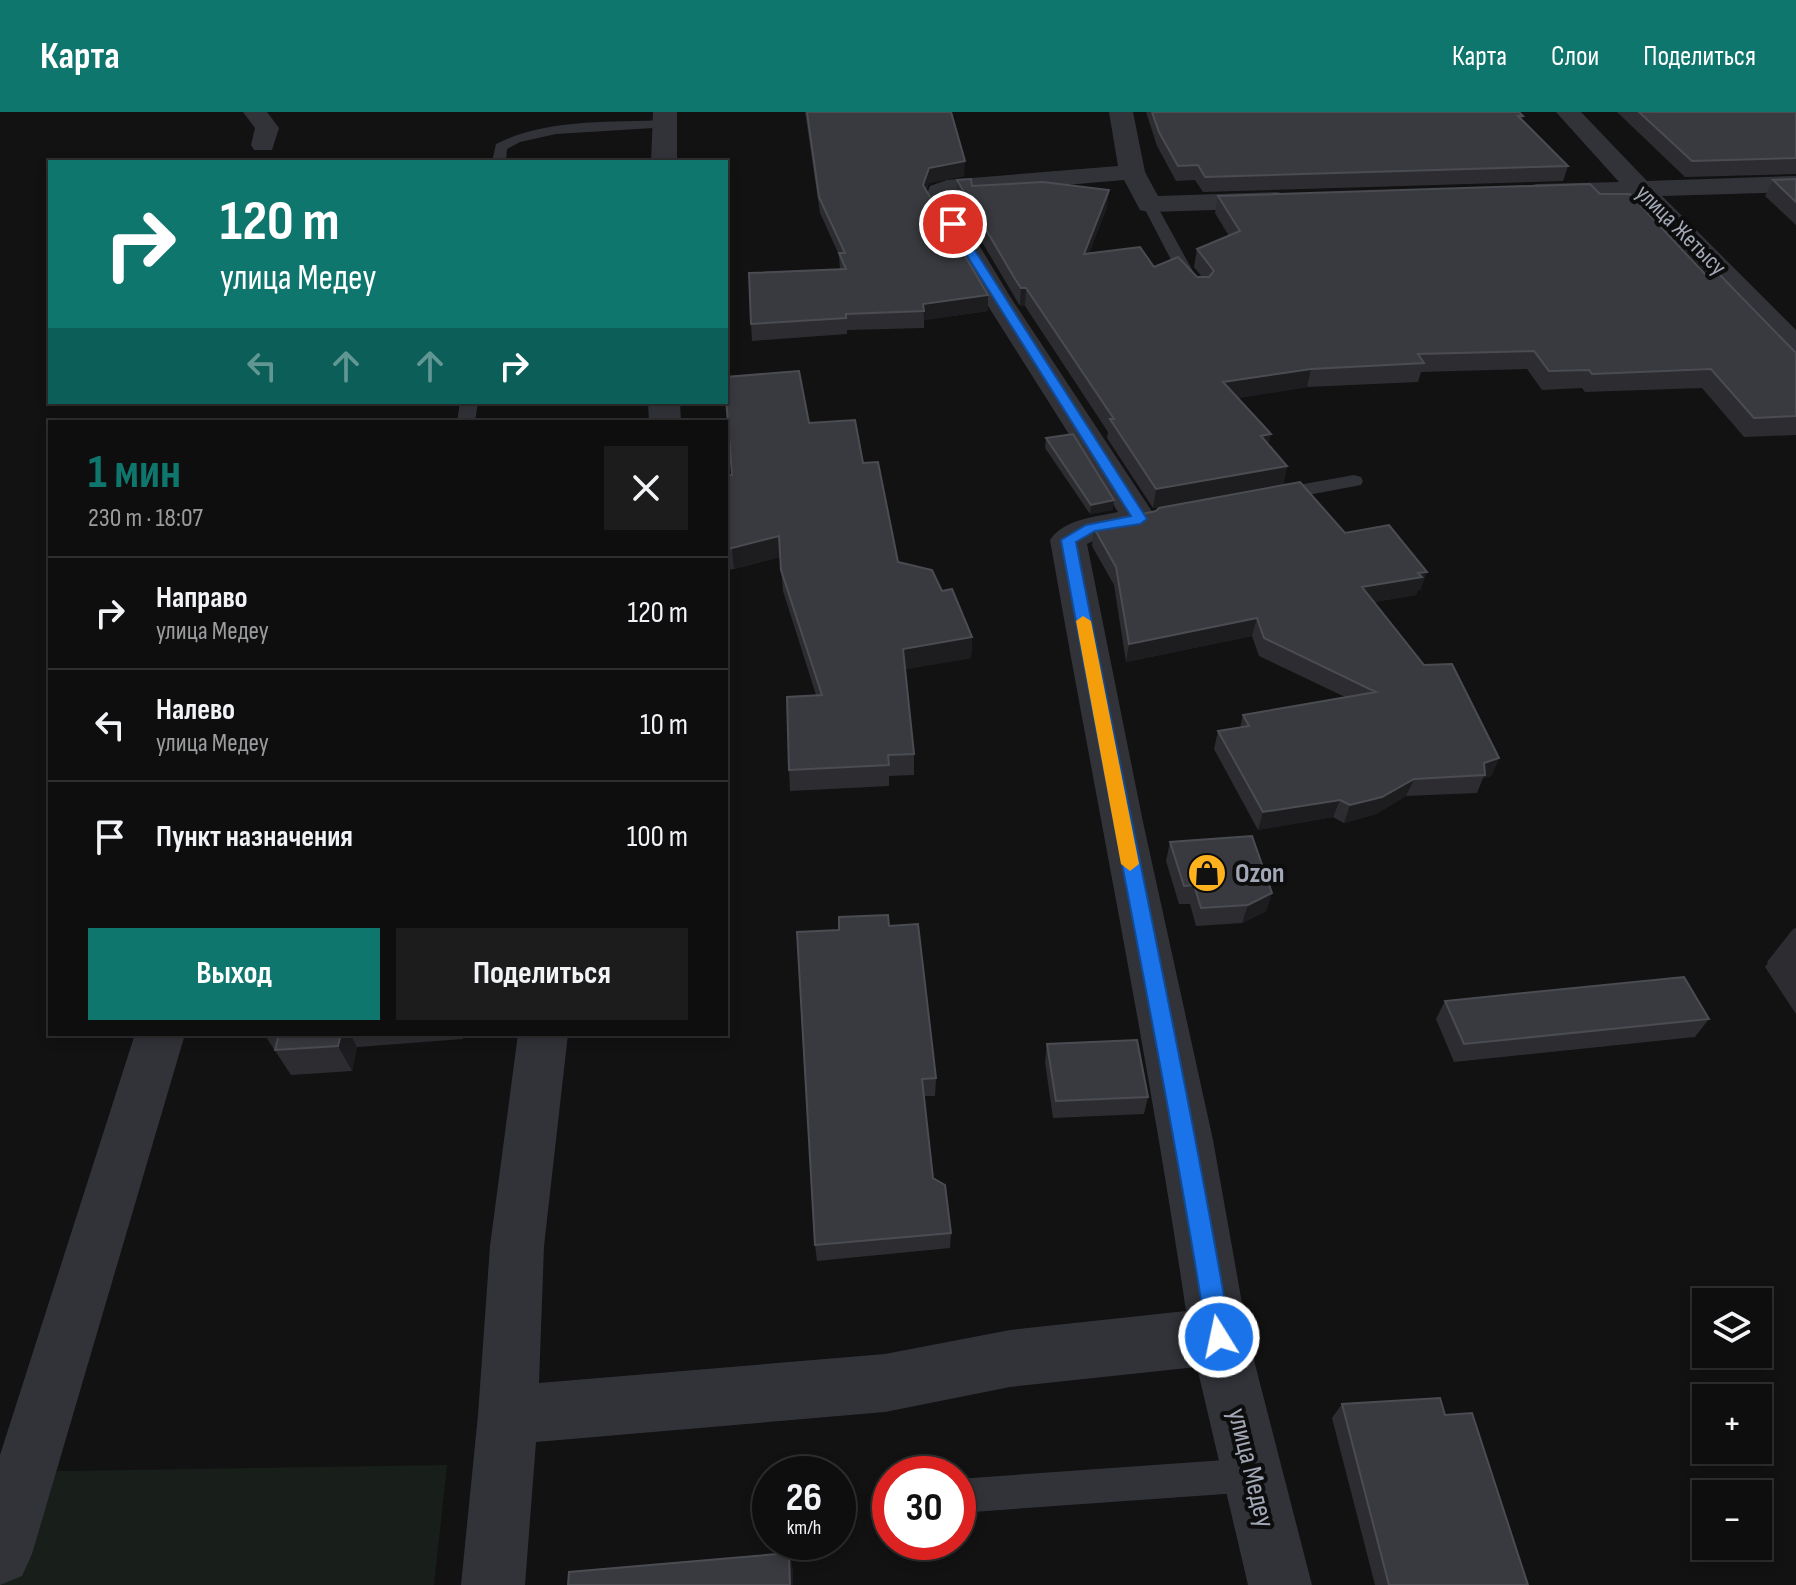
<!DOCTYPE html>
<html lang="ru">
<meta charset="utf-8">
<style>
:root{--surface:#0e0e0e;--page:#1c1c1c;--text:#f1f3f6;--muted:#9b9c9e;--line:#2e2e2e;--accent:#0f766e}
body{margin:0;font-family:"Sofia Sans Condensed",sans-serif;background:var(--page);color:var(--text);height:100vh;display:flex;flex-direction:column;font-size:30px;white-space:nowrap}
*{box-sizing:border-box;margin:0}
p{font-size:26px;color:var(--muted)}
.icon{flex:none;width:44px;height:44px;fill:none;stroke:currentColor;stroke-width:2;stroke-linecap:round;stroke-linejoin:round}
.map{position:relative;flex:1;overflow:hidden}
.panel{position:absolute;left:48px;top:308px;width:680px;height:616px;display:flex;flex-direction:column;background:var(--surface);border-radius:0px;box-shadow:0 4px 12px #0003,0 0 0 2px var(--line)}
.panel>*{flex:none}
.hud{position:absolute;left:48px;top:48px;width:680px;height:244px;border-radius:0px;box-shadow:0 4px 12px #0003,0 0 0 2px var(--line);background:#0f766e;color:#fff;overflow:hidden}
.tools{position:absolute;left:1692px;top:1176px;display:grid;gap:16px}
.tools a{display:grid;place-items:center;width:80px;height:80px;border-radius:0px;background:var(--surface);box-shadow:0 4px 12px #0003,0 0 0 2px var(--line);font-size:40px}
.speed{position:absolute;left:752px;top:1344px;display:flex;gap:16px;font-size:40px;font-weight:700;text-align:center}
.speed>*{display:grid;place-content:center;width:104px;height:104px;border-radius:50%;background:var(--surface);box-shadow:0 4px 12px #0003,0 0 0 2px var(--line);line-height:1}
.speed small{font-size:20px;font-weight:400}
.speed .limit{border:12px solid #d22;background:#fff;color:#111}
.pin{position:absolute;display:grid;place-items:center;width:68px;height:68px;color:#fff;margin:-34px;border:4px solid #fff;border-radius:50%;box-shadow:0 2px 8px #0007}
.me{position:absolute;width:88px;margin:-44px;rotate:350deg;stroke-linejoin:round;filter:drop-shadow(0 0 6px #0008)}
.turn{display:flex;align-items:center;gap:28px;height:168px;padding:0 40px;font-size:36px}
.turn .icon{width:104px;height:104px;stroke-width:2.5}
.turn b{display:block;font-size:56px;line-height:68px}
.lanes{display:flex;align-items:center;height:76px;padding:0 40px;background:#0003;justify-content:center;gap:40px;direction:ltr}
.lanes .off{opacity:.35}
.round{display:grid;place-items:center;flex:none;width:84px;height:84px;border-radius:0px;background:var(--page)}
.summary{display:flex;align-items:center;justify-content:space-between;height:136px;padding:0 40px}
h1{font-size:48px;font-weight:700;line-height:60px;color:var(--accent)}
.primary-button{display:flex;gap:16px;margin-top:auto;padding:16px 40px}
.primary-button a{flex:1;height:92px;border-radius:0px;background:var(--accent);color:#fff;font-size:32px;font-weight:700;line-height:92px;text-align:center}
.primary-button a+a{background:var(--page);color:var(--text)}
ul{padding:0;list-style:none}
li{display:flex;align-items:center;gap:24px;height:112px;padding:0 40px;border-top:2px solid var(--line)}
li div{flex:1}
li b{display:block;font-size:30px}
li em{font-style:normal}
header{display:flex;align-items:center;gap:48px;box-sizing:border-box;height:112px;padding:0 40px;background:var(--accent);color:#fff}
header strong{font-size:38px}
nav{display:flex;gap:44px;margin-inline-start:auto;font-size:28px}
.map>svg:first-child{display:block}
.green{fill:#181e19}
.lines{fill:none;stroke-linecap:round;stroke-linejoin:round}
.service{fill:#323339;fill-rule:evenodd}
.minor{fill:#323339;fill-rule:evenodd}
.wall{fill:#2d2d31}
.shaded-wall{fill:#1d1d1f}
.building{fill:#393a3f;stroke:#4a4c52;stroke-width:2}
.route{fill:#1a73e8;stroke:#114b97;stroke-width:2}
.slow{fill:#f59e0b}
.labels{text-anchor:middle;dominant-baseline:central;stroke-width:8;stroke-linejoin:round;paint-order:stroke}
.far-street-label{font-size:24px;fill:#a2a8b5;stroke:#0d0d0e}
.poi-label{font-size:28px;font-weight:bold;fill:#a2a8b5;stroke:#0d0d0e;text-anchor:start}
.street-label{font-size:28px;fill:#a2a8b5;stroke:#0d0d0e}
</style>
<header>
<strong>Карта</strong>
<nav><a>Карта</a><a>Слои</a><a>Поделиться</a></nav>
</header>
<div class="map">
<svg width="1796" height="1473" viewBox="0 0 1796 1473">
<rect width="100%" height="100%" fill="#121213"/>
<path class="green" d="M 447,1353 L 434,1473 L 0,1473 L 0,1360 Z"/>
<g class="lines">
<path class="service" d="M 665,8 L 670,9 L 670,15 L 556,22 L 520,30 L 507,37 L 506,50 L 492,50 L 496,32 C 547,6 609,11 665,8 Z
M 1149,88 L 1156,92 L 1195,163 L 1203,172 L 1200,175 L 1190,175 L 1180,165 L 1142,92 Z
M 460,290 L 478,290 L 475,310 L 457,310 Z
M 1354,363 L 1361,365 L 1363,369 L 1361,373 L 1276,389 L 1267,383 L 1276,377 Z
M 1253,1346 L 1265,1351 L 1270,1363 L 1265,1375 L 1253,1380 L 958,1401 L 958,1367 Z"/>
<path class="minor" d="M 243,0 L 267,0 L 279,16 L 272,38 L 254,38 L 251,33 L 255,16 Z
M 653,0 L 677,0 L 677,50 L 651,50 Z
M 1109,0 L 1133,0 L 1145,60 L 1158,84 L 1277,80 L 1286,82 L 1290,88 L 1286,94 L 1277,96 L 1149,100 L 1140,98 L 1124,68 L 951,83 L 951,87 L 1011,186 L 1157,407 L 1152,414 L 1101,425 L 1087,432 L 1143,710 L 1213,1028 L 1248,1225 L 1312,1473 L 1248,1473 L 1197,1255 L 1010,1275 L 885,1300 L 536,1330 L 525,1473 L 461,1473 L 478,1303 L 490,1134 L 518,922 L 568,922 L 544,1134 L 539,1271 L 885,1242 L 1010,1218 L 1186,1199 C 1148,941 1095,685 1050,428 C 1064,407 1095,405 1118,400 L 983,186 L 925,87 L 930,74 L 947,68 L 1118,54 Z
M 1556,0 L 1581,0 L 1647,69 L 1796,64 L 1796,80 L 1662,84 L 1796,218 L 1796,244 L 1785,241 L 1633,85 L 1528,86 L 1524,80 L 1528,74 L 1537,72 L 1619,70 Z
M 648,290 L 680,290 L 681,310 L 649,310 Z
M 135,922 L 185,922 L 32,1442 L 22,1464 L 0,1473 L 0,1343 Z"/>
</g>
<path class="wall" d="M 805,0 L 951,0 L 964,64 L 929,71 L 926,79 L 988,183 L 988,199 L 924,208 L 924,216 L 847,218 L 847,222 L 752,229 L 751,212 L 840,158 L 839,143 L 820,101 Z
M 1146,0 L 1519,0 L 1523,4 L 1522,7 L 1568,54 L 1563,69 L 1203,80 L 1195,68 L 1176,69 L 1157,34 Z
M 1617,0 L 1796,0 L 1796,62 L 1685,65 Z
M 1796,67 L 1796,113 L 1765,84 L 1773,68 Z
M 957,68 L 972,74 L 1107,95 L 1089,141 L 1197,165 L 1202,165 L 1194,155 L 1197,137 L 1229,124 L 1215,101 L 1218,84 L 1600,82 L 1705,162 L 1796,241 L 1796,323 L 1744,325 L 1702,276 L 1585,280 L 1582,276 L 1542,278 L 1527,257 L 1421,260 L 1418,270 L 1307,275 L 1238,286 L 1271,322 L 1268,332 L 1287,354 L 1283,373 L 1153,396 L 1107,326 L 1108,320 L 1025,194 L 1020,194 L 1014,184 L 956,86 Z
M 809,311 L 863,351 L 898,450 L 942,479 L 972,525 L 971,546 L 905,557 L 914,642 L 914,663 L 889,664 L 889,674 L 790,679 L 789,658 L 816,583 L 783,479 L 780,445 L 734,457 L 726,458 L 726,364 L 732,363 Z
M 1046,326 L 1113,398 L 1090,402 L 1045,336 Z
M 1109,409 L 1345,421 L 1421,477 L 1418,478 L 1416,483 L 1374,490 L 1499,646 L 1491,664 L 1483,666 L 1477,681 L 1406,684 L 1376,702 L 1344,711 L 1333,705 L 1258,718 L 1214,637 L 1218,619 L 1240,616 L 1243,603 L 1345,585 L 1259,544 L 1252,524 L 1126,550 L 1114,473 L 1092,434 L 1094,416 L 1108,414 Z
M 1170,730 L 1272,781 L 1266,799 L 1242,811 L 1196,814 L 1190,792 L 1179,792 L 1166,749 Z
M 889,814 L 936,966 L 935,984 L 924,984 L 933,1066 L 951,1121 L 950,1136 L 817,1149 L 815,1133 Z
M 1796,816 L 1796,902 L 1765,855 L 1768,851 L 1767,850 L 1793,817 Z
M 1445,889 L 1709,907 L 1695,925 L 1454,950 L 1436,907 Z
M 264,922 L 463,922 L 463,927 L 357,935 L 352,959 L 291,963 Z
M 1047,932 L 1148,985 L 1144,1002 L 1053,1006 L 1045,950 Z
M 1342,1292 L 1528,1473 L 1375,1473 L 1332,1306 Z"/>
<path class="shaded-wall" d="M 965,49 L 964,64 L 929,71 L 922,89 L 923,73 L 929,56 Z
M 1109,78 L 1107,95 L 1082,159 L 1084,142 Z
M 1021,176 L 1026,176 L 1025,194 L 1020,194 Z
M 988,183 L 988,199 L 924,208 L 923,192 Z
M 1311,257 L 1307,275 L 1220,289 L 1223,270 Z
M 1271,322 L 1266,341 L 1261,324 Z
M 1287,354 L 1283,373 L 1153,396 L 1156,377 Z
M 1114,388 L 1113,398 L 1090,402 L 1091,393 Z
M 779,424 L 780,445 L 734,457 L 732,436 Z
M 1427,460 L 1421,477 L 1418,478 L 1416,483 L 1356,493 L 1362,475 Z
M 1257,506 L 1252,524 L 1126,550 L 1129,532 Z
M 972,525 L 971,546 L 903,558 L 903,537 Z
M 1499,646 L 1491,664 L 1483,666 L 1485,663 L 1484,651 Z
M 1414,667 L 1406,684 L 1376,702 L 1344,711 L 1350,693 Z
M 1340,688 L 1333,705 L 1258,718 L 1263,700 Z
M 1272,781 L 1266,799 L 1242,811 L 1248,793 Z
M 341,922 L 350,922 L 357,935 L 352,959 L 338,934 Z
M 789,1441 L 793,1457 L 793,1473 L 790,1473 Z"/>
<path class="building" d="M 807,0 L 951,0 L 965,49 L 929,56 L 923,73 L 988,183 L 923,192 L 924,199 L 846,202 L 846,206 L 751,212 L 749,161 L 846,157 L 839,141 L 845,141 L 819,85 Z
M 1152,0 L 1519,0 L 1523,4 L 1518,4 L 1568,54 L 1205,65 L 1198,53 L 1178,54 L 1159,20 Z
M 1639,0 L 1796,0 L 1796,46 L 1692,49 Z
M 971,67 L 972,74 L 1043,70 L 1109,78 L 1084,142 L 1140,135 L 1154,155 L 1178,145 L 1197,165 L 1209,165 L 1214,159 L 1197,137 L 1240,119 L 1218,84 L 1590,72 L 1600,82 L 1630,82 L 1705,162 L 1718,161 L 1796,241 L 1796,304 L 1754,306 L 1711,257 L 1592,262 L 1589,258 L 1549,259 L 1534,239 L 1418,242 L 1424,251 L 1311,257 L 1223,270 L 1271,322 L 1261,324 L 1287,354 L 1156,377 L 1110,307 L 1114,307 L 1026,176 L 1021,176 L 1015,167 L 957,68 Z
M 1796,67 L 1796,90 L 1773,68 Z
M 799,259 L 809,311 L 855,308 L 863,351 L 878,350 L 898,450 L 932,458 L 942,479 L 952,477 L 972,525 L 903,537 L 914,642 L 888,643 L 889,653 L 789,658 L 787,585 L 822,583 L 781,458 L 779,424 L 732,436 L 726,437 L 726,364 L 732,363 L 726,286 L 726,265 Z
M 1073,322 L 1114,388 L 1091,393 L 1046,326 Z
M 1300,370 L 1345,421 L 1389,413 L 1427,460 L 1418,461 L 1422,465 L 1362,475 L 1424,553 L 1452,552 L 1499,646 L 1484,651 L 1485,663 L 1414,667 L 1382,685 L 1350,693 L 1340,688 L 1263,700 L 1218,619 L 1249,614 L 1243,603 L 1376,580 L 1264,526 L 1257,506 L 1129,532 L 1116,455 L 1094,416 L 1112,414 L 1109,409 L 1156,399 L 1159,396 Z
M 1252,724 L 1272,781 L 1248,793 L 1201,796 L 1194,773 L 1184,774 L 1170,730 Z
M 888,803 L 889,814 L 918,812 L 936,966 L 922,967 L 933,1066 L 945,1073 L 951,1121 L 815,1133 L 797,820 L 839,818 L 839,805 Z
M 1684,865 L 1709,907 L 1464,932 L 1445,889 Z
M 279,922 L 341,922 L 338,934 L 275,938 Z
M 1137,928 L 1148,985 L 1056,989 L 1047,932 Z
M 1440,1286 L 1445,1303 L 1472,1301 L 1528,1473 L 1389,1473 L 1342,1292 Z
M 789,1441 L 790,1473 L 568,1473 L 569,1460 Z"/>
<path class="route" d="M 953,109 L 958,112 L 1147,407 L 1140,412 L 1095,419 L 1076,430 C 1127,695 1186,959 1231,1225 L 1227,1233 L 1219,1237 L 1211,1233 L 1207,1225 C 1165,958 1109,694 1061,428 L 1086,413 L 1131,404 L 947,112 Z"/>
<path class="slow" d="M 1083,504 L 1091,509 L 1139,752 L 1130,759 L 1121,752 L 1076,509 Z"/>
<defs>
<symbol id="shop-disc" viewBox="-11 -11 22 22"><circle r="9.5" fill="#ffb21e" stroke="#0d0d0e"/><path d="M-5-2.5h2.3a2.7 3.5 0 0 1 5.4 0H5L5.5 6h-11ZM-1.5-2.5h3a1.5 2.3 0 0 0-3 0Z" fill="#111"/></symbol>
</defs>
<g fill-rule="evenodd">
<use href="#shop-disc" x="1185" y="739" width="44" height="44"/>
</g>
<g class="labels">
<g class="far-street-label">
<text transform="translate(1681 118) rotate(45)">улица Жетысу</text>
</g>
<g class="poi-label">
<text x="1235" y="761">Ozon</text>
</g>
<g class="street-label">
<text transform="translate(1251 1356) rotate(76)">улица Медеу</text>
</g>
</g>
</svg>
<div class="tools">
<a><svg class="icon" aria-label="layers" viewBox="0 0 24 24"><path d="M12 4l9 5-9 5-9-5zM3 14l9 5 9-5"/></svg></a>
<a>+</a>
<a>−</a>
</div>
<div class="speed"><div>26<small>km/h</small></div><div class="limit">30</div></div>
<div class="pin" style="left:953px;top:112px;background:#d93025"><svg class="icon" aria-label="arrive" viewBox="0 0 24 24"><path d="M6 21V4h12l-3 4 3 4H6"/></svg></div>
<svg class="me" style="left:1219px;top:1225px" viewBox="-20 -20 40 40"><circle r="17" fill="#1a73e8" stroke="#fff" stroke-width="3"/><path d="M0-11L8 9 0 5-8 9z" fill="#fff"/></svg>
<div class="hud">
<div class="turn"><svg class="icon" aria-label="right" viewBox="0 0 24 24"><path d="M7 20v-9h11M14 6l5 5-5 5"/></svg><div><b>120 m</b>улица Медеу</div></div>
<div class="lanes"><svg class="icon off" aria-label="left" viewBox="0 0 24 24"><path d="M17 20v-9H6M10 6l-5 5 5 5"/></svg><svg class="icon off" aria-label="ahead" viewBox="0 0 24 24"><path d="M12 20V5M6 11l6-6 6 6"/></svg><svg class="icon off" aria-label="ahead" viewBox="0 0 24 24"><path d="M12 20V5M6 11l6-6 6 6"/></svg><svg class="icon" aria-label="right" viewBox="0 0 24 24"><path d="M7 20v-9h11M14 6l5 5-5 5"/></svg></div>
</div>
<section class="panel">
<div class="summary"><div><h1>1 мин</h1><p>230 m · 18:07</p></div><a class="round"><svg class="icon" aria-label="close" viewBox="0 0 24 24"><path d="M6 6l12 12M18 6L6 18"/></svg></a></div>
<ul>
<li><svg class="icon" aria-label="right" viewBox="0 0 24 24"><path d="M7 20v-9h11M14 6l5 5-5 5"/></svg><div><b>Направо</b><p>улица Медеу</p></div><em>120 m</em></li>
<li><svg class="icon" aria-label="left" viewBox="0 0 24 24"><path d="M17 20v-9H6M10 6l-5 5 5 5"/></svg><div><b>Налево</b><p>улица Медеу</p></div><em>10 m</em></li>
<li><svg class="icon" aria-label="arrive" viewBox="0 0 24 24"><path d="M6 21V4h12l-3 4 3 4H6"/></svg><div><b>Пункт назначения</b></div><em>100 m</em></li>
</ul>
<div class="primary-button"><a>Выход</a><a>Поделиться</a></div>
</section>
</div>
